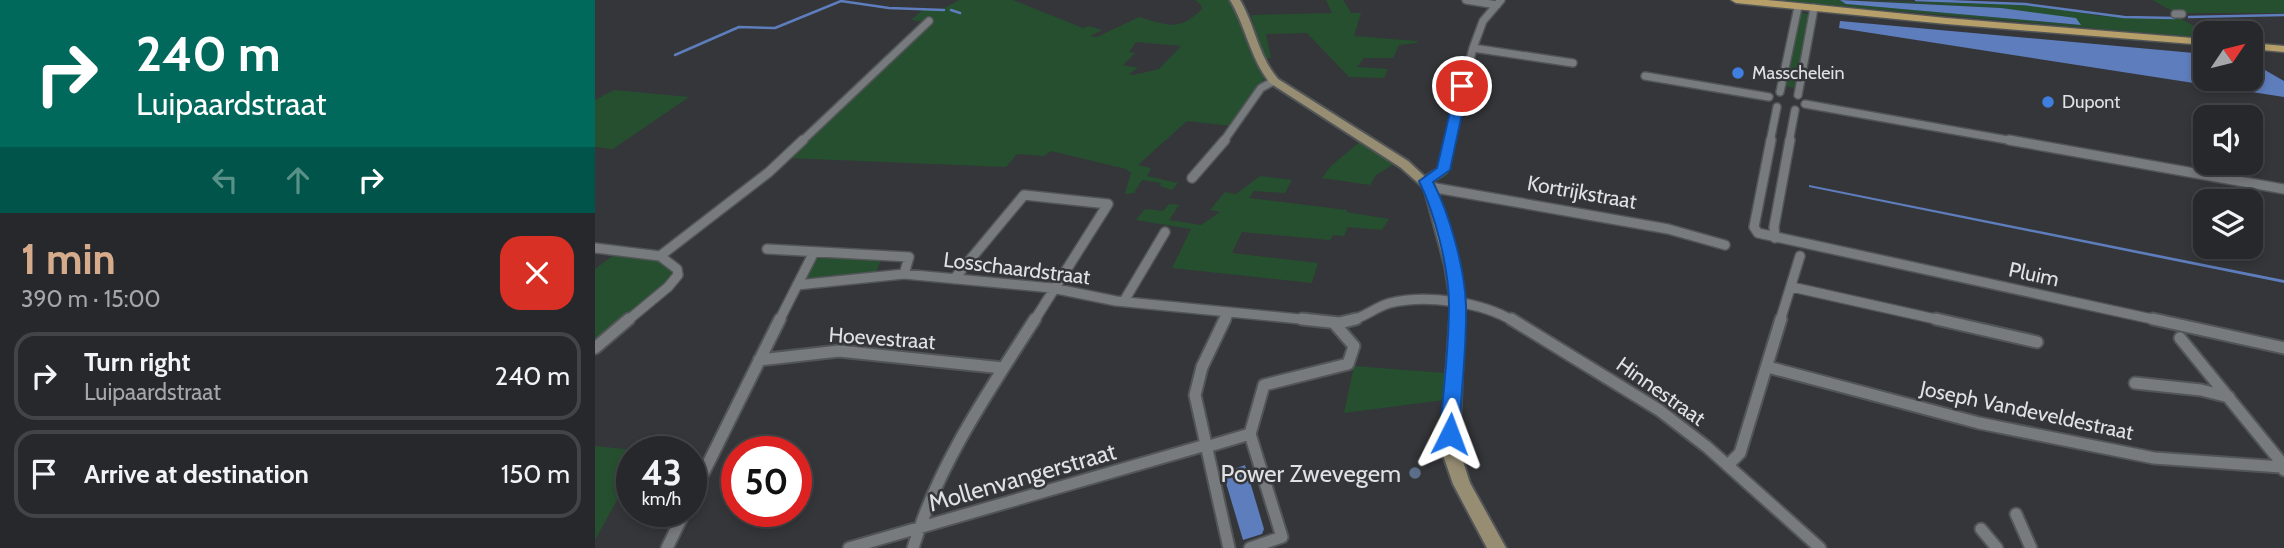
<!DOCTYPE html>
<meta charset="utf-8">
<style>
:root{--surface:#27282b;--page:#333437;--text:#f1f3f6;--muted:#a4a6a9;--line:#434447;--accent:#d6ab8b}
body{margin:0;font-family:Cabin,sans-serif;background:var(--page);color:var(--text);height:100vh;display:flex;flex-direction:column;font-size:26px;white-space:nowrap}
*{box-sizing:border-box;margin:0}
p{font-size:23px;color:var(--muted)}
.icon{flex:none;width:38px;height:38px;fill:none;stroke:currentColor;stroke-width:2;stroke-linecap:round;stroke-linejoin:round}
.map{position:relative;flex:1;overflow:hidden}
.panel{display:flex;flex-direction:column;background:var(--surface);width:595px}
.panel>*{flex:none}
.hud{background:#00695c;color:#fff;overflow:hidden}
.needle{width:46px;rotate:55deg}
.buttons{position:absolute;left:1598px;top:21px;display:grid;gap:14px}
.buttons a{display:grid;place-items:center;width:70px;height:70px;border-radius:14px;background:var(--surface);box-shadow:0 4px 10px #0003,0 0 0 2px var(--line);font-size:35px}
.speed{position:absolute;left:21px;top:436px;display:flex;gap:14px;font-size:35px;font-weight:700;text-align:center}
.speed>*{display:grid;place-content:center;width:91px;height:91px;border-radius:50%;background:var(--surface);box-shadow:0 4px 10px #0003,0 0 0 2px var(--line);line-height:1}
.speed small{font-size:18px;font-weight:400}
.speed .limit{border:10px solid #d22;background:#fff;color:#111}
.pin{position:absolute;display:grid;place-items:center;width:60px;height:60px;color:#fff;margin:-30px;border:4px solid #fff;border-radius:50%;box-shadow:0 2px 7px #0007}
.me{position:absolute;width:77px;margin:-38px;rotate:3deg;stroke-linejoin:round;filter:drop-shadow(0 0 5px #0008)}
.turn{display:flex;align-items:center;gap:24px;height:147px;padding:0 21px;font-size:32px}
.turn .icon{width:91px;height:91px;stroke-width:2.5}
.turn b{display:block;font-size:49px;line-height:60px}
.lanes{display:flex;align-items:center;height:66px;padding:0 21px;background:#0003;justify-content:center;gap:35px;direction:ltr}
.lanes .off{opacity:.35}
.round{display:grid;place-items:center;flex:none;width:74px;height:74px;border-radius:21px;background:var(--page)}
.summary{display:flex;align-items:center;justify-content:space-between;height:119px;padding:0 21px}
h1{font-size:42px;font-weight:700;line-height:52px;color:var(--accent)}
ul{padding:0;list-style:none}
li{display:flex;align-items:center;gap:21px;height:88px;margin:0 14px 10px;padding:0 7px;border:4px solid var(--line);border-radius:21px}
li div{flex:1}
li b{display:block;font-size:26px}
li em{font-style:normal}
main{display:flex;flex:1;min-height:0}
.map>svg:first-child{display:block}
.green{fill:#264f30;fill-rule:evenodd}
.water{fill:#5e7dbc}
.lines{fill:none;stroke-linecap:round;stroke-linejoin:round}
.stream{stroke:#5e7dbc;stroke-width:2.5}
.street-far2-casing{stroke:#525557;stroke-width:10}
.street-far1-casing{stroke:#525557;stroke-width:12}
.street-casing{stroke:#525557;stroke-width:15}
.secondary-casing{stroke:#525557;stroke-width:4}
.primary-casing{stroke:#525557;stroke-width:3}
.street-far2{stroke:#787b7e;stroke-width:7}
.street-far1{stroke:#787b7e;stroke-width:9}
.street{stroke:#787b7e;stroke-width:11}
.secondary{fill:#978d73;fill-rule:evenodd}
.primary{fill:#b69f68;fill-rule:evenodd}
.route{fill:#1a73e8;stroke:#114b97;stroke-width:2}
.shop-dot{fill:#3f7fe0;stroke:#343639;stroke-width:2.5}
.service-dot{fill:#5c6f8a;stroke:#343639;stroke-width:2.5}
.labels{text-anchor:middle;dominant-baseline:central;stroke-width:5;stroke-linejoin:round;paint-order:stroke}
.far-poi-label{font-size:18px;fill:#e0e1e3;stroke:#343639;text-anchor:start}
.street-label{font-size:21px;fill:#e0e1e3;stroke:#343639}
.near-poi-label{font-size:24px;fill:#e0e1e3;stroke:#343639;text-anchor:end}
.near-street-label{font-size:24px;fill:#e0e1e3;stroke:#343639}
</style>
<main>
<section class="panel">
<div class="hud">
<div class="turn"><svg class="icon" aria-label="right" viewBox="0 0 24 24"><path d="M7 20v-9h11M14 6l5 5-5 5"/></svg><div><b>240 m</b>Luipaardstraat</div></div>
<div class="lanes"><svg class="icon off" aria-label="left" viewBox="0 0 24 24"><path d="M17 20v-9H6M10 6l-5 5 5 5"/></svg><svg class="icon off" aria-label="ahead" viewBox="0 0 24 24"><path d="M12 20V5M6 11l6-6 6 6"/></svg><svg class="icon" aria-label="right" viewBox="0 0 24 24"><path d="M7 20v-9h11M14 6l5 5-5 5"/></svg></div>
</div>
<div class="summary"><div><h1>1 min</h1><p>390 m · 15:00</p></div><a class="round" style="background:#d93025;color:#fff"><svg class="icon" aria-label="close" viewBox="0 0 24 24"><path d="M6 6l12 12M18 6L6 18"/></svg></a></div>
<ul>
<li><svg class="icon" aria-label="right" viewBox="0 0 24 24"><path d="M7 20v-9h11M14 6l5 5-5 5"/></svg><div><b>Turn right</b><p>Luipaardstraat</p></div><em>240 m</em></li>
<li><svg class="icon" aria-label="arrive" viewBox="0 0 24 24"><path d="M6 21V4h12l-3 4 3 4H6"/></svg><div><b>Arrive at destination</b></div><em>150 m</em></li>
</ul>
</section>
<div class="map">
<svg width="1689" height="548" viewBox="0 0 1689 548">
<rect width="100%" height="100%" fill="#343639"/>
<path class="green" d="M 364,0 L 418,0 L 488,28 L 494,26 L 507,30 L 495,36 L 502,37 L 544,17 C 572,25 585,32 607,9 L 606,5 L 600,0 L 638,0 L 669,79 L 637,126 L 592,121 L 543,165 L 556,168 L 552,176 L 583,183 L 577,190 L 565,186 L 566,183 L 547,180 L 539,193 L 530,194 L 536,173 L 531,169 L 456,151 L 449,156 L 422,154 L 411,167 L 193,158 L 332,22 L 316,20 L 329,9 L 346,10 ZM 541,42 L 586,46 L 564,69 L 538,75 L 534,74 L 543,68 L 528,65 L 540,53 L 534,52 Z
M 731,0 L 748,0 L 756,13 L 766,13 L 759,36 L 822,41 L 822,43 L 804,45 L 798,58 L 769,58 L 762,67 L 793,69 L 789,78 L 754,77 L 712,33 L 671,34 L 676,58 L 668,59 L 656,15 L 737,13 Z
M 1176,0 L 1245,0 L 1251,4 L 1485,25 L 1406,8 L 1262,0 L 1442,5 L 1505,16 L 1586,19 L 1612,33 L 1610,38 Z
M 1557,0 L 1689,0 L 1689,13 L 1581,13 Z
M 1204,12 L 1213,14 L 1200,88 L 1189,86 Z
M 19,90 L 94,97 L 18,149 L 0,147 L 0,100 Z
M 767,140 L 801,163 L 781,175 L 775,185 L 727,178 L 736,166 Z
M 665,176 L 697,180 L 690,193 L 659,191 L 654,198 L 752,210 L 751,212 L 794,219 L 787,230 L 753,227 L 749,236 L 738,235 L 735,240 L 647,232 L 637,253 L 723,263 L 717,283 L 577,268 L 596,229 L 541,220 L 550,209 L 568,211 L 574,204 L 584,205 L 574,220 L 606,225 L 625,212 L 615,210 L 630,192 L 641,194 Z
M 24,251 C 40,254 81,256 77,279 L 8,338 L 0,339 L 0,269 Z
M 229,255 L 287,258 L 280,274 L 211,278 L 219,261 Z
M 759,366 L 850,373 L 849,400 L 749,413 Z
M 0,446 L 49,451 L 37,452 L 37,473 L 0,540 Z"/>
<path class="water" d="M 1245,0 L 1406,8 L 1481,18 L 1486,25 L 1251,4 Z
M 1245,21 L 1610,54 L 1610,79 L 1656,79 L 1656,62 L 1689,81 L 1689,97 L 1244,28 Z
M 1214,185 L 1689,280 L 1689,283 L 1214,187 Z
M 650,465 L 669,529 L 667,534 L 648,540 L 628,473 Z"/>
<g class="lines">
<path class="stream" d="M 1321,0 L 1430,4 L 1529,17 L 1580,18
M 356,10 L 365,13
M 1594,17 L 1689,15
M 80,55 L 144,27 L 180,28 L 246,1 L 294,8 L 349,10"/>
<defs>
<path id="street-far2" d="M 871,0 L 902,5
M 1580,14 L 1587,14
M 878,48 L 978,63
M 1050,76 L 1174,97
M 1185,92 L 1203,7
M 1203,95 L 1219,8
M 1210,104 L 1424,142
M 206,142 L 334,21
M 628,142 L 666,88 L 679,81
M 854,142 L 878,48 L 888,21 L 906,0
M 1175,142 L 1182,107
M 1194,142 L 1200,110"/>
<path id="street-far1" d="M 1176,140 L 1159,227 L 1163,233 L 1566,321
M 1414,140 L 1689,189
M 597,178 L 630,140
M 831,181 L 848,170 L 854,140
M 835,187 L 1073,229 L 1130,245
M 1180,238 L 1179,227 L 1195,140
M 0,248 L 65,256 L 82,269 L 83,275 L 73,287 L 32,321
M 172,249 L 314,257 L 309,274
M 65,256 L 174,172 L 208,140
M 359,279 L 429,195 L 513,204 L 439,321
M 202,285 L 309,274 L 457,288 L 521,301 L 725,321
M 1197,287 L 1349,321
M 529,301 L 570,232
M 184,321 L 219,252
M 630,321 L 633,314
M 754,321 C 769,318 780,307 795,303 C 830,294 887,302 918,321
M 1185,321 L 1205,256"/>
<path id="street" d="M 630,319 L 607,367 L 600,395 L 634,548
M 707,319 L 744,323 L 761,319
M 916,319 L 1064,410 L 1112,447 L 1225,548
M 1341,319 L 1442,342
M 1558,319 L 1689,348
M 1585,338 L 1686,462 L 1689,470
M 0,348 L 34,319
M 164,360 L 244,351 L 408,368
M 1173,367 L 1384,423 L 1559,458 L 1686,467
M 1540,383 L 1606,390 L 1634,397
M 655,434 L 669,385 L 753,364 L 759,346 L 739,323
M 655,434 L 687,537 L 655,548
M 611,447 L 655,434
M 1133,465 L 1145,453 L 1186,319
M 96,498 L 185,319
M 1421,514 L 1436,548
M 1386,529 L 1402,548
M 72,548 L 90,511
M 254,548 L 611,445
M 318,548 C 343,465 393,392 440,319"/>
<path id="secondary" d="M 635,0 L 645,0 C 660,25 663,56 683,79 L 813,161 L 841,187 L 864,266 L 870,304 L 864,449 L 875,483 L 911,548 L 892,548 L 858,484 L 846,449 L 856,304 L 850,266 L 829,188 L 805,167 L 675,83 C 655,58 651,27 635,0 Z"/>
<path id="primary" d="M 1136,0 L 1172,0 L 1351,18 L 1610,39 L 1610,45 L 1351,24 L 1141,3 Z
M 1656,43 L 1689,46 L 1689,52 L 1656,49 Z"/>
</defs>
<use href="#street-far2" class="street-far2-casing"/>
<use href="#street-far1" class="street-far1-casing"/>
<use href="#street" class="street-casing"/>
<use href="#secondary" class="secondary-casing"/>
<use href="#primary" class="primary-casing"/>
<use href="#street-far2" class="street-far2"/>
<use href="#street-far1" class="street-far1"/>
<use href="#street" class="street"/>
<use href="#secondary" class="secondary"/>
<use href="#primary" class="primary"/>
</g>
<path class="route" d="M 867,83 L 873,86 L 855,170 L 838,182 C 855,215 870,269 871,306 C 872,348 866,392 864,434 L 861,440 L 855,442 L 848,440 L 845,434 C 848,392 854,348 854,306 C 854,268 840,214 824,181 L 842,168 L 861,86 Z"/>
<g class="shop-dot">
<circle cx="1143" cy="73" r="7"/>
<circle cx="1453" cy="102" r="7"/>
</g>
<circle class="service-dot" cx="820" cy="473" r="7"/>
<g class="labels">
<g class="far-poi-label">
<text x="1157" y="73">Masschelein</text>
<text x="1467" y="102">Dupont</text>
</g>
<g class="street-label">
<text transform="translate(987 192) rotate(10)">Kortrijkstraat</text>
<text transform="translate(422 268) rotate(7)">Losschaardstraat</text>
<text transform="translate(1439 274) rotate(12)">Pluim</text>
<text transform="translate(287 338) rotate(4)">Hoevestraat</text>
<text transform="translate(1066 391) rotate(35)">Hinnestraat</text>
<text transform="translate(1432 410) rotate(12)">Joseph Vandeveldestraat</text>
</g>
<g class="near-poi-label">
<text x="806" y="473">Power Zwevegem</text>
</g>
<g class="near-street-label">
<text transform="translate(427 477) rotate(-16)">Mollenvangerstraat</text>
</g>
</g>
</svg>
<div class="buttons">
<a><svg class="needle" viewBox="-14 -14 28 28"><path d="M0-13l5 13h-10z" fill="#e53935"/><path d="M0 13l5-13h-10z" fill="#a4a6a9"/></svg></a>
<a><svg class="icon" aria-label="sound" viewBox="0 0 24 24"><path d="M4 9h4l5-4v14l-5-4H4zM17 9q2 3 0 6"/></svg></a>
<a><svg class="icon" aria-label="layers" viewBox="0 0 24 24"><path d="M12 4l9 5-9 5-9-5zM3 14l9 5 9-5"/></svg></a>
</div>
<div class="speed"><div>43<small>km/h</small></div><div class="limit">50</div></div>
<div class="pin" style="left:867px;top:86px;background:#d93025"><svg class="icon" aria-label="arrive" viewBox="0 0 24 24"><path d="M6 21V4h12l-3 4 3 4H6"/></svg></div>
<svg class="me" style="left:855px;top:434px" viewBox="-20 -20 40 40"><path d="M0-17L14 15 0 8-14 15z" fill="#1a73e8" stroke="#fff" stroke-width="4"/></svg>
</div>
</main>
